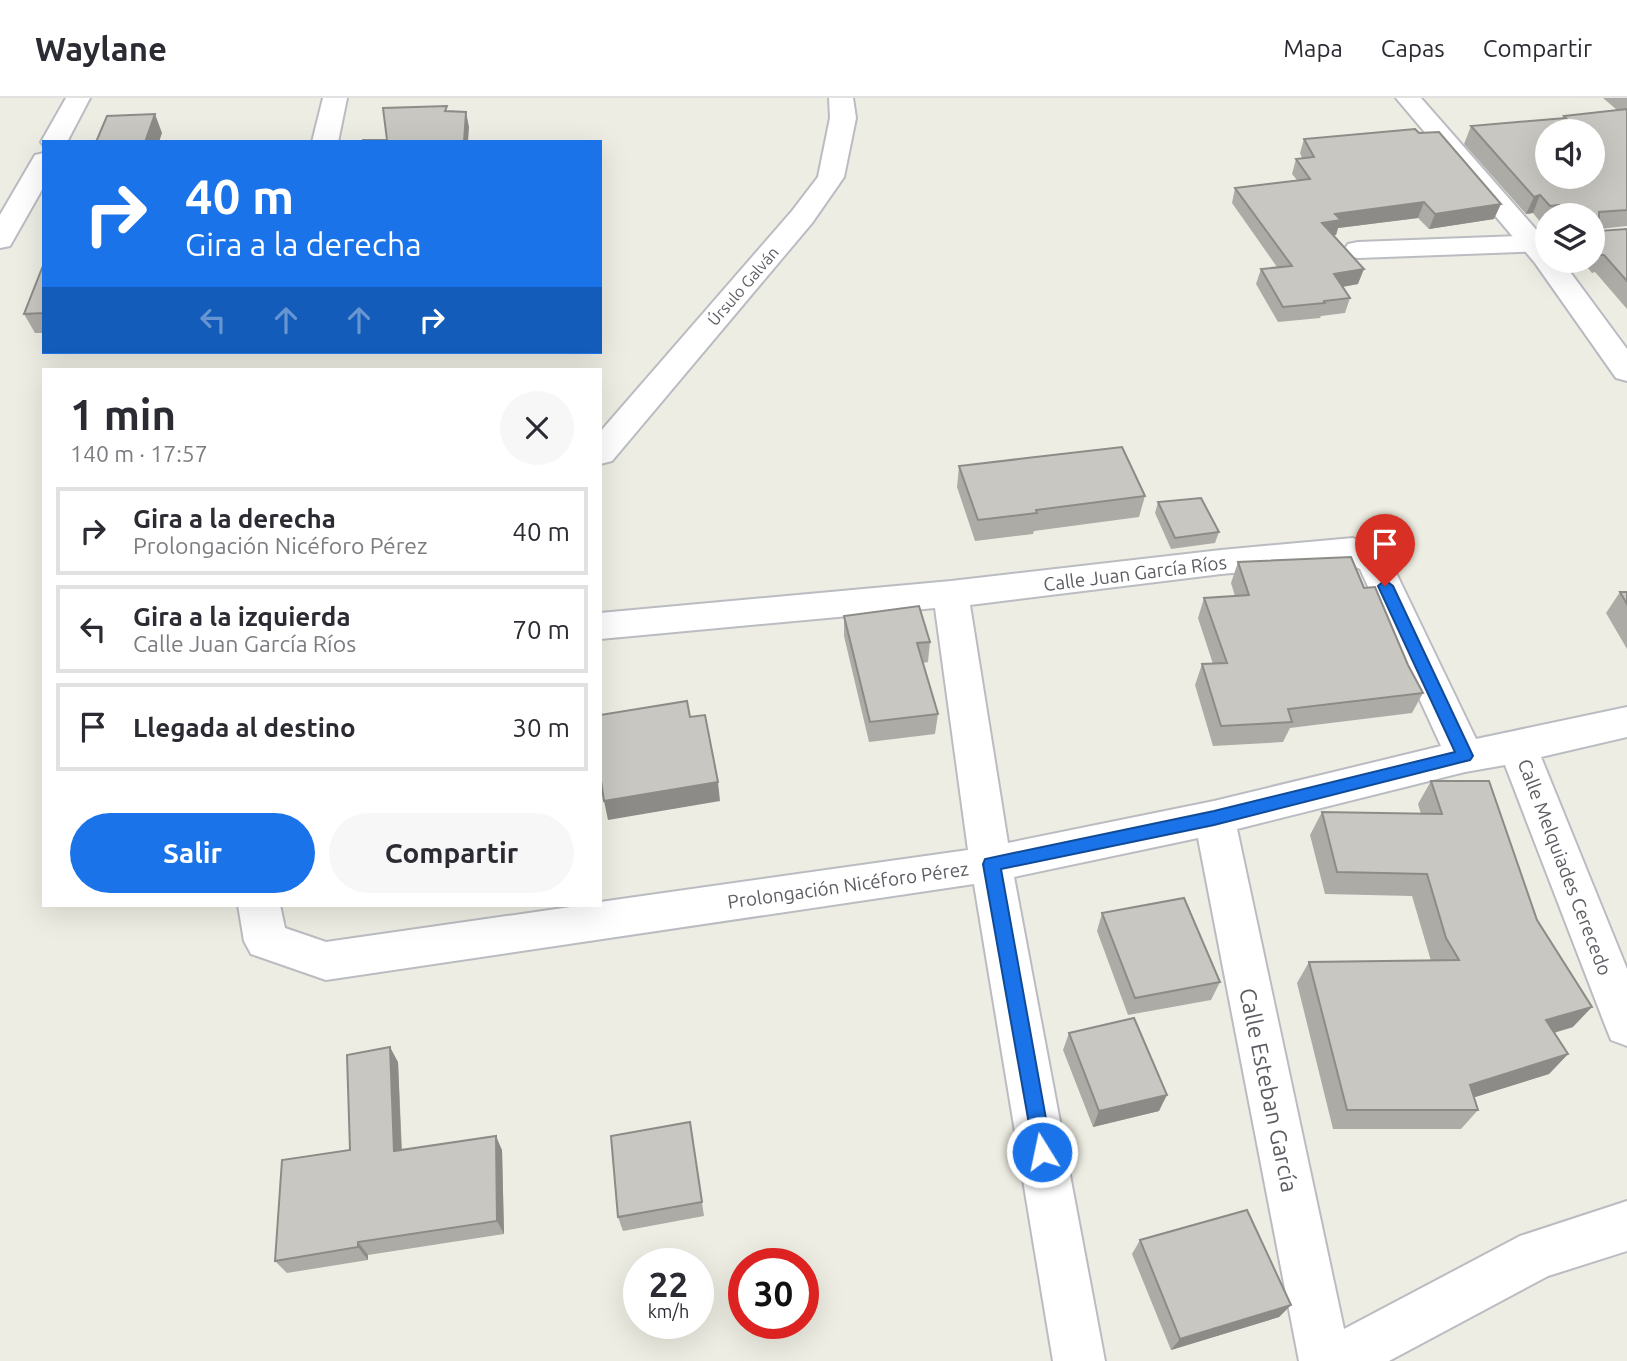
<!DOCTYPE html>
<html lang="es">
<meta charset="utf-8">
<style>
:root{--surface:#fff;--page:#f7f7f7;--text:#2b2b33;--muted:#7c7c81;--line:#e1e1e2;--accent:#1a73e8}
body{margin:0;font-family:Ubuntu,sans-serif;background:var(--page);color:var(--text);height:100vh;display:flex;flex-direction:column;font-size:26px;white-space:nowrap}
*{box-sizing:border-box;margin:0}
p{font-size:23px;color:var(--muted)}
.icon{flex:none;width:38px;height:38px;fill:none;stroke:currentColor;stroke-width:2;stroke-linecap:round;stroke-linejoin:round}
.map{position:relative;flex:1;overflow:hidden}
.drawer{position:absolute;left:42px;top:270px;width:560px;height:539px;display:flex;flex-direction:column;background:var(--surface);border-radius:0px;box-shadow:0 7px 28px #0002}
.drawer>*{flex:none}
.top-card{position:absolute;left:42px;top:42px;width:560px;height:214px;border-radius:0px;box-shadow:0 7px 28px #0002;background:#1a73e8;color:#fff;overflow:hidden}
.fabs{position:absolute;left:1535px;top:21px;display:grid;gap:14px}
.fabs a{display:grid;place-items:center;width:70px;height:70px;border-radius:50%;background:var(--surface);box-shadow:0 7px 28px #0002;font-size:35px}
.speed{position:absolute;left:623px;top:1150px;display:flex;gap:14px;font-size:35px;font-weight:700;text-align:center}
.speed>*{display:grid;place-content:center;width:91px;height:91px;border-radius:50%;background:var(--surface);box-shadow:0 7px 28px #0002;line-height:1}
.speed small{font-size:18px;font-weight:400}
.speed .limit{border:10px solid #d22;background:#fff;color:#111}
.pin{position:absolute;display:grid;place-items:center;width:60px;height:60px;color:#fff;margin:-72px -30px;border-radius:50% 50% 50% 0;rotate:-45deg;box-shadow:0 0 7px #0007}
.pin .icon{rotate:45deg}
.me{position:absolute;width:77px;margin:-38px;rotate:350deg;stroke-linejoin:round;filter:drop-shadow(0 0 5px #0008)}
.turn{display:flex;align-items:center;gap:24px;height:147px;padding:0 28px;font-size:32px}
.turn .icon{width:91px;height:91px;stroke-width:2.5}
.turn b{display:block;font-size:49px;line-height:60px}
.lanes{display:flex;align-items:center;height:66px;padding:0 28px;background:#0003;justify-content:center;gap:35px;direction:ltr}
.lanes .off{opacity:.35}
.round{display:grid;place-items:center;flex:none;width:74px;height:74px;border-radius:37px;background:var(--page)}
.head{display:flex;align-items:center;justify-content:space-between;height:119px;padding:0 28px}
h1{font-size:42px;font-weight:700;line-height:52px}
.action{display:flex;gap:14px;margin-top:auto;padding:14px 28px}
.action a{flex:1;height:80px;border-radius:42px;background:var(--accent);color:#fff;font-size:28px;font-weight:700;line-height:80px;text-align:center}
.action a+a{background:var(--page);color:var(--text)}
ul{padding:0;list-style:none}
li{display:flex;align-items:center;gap:21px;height:88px;margin:0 14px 10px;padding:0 14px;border:4px solid var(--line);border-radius:0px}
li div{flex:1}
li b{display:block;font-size:26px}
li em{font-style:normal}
header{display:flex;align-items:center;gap:42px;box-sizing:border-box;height:98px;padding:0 35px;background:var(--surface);border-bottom:2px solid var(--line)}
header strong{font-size:33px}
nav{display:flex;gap:38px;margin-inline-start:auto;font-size:24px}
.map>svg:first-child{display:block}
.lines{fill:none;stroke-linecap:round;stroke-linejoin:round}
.street-casing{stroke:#bbbcc2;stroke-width:4}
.secondary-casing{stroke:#b9bbc1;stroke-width:4}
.street{fill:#fff;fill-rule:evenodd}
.secondary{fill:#fff;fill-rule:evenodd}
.wall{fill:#adaba6}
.shaded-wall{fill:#8d8b87}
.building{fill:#c9c7c1;stroke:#8d8b87;stroke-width:2;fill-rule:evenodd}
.route{fill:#1a73e8;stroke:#114b97;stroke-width:2}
.labels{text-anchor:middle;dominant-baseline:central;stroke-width:5;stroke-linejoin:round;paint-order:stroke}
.far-street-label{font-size:16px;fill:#5c5e64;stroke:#fff}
.street-label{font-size:19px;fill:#5c5e64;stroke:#fff}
.near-street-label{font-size:23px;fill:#5c5e64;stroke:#fff}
</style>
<header>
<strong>Waylane</strong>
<nav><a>Mapa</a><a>Capas</a><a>Compartir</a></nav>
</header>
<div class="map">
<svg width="1627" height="1263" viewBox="0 0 1627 1263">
<rect width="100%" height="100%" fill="#eeede3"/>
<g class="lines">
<defs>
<path id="street" d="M 66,0 L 90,0 L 67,44 L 44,44 L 44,48 L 41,44 Z
M 323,0 L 347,0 L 338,44 L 312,44 Z
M 829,0 L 853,0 L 856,20 L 844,79 L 812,125 L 612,363 L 600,366 L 600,334 L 792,113 L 818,79 L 830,20 Z
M 44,55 L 44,88 L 10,148 L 0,150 L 0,117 L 35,57 Z
M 1547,137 L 1547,153 L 1358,160 L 1348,158 L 1344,152 L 1348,146 L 1358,144 Z
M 1353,440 L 1386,454 L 1476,641 L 1627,609 L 1627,639 L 1541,659 L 1627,871 L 1627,948 L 1611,942 L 1605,927 L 1505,667 L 1465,674 L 1237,731 L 1344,1231 L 1520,1138 L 1627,1103 L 1627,1153 L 1548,1178 L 1389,1263 L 1299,1263 L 1198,740 L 1014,779 L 1105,1263 L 1053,1263 L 974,786 L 326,882 L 251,856 L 244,843 L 238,807 L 280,807 L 285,830 L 326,844 L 584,807 L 600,807 L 600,804 L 968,752 L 935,510 L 600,541 L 600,515 L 951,483 L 1221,452 ZM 1348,465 L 1360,471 L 1441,648 L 1214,703 L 1008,745 L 970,507 L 1221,476 Z"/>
<path id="secondary" d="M 1396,0 L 1421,0 L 1547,144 L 1547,163 L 1562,163 L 1627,251 L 1627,283 L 1616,280 L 1535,165 Z"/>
</defs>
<use href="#street" class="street-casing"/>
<use href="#secondary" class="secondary-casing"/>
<use href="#street" class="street"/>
<use href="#secondary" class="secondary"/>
</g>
<path class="wall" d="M 1603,0 L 1627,0 L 1627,128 L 1599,131 L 1599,133 L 1627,131 L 1627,211 L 1595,174 L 1592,175 L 1582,163 L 1592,163 L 1592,117 L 1547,117 L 1547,125 L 1542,126 L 1533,115 L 1526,116 L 1464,46 L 1471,28 L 1563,20 L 1564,18 L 1617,12 Z
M 1304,41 L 1494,121 L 1429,131 L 1418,120 L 1338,130 L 1336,137 L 1334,137 L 1358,186 L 1343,189 L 1350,200 L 1345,215 L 1321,218 L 1320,220 L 1278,224 L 1256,186 L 1261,171 L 1277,169 L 1232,105 L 1235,90 L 1297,82 L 1292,76 L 1296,61 L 1302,60 L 1300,55 Z
M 44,165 L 44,235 L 35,235 L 24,216 Z
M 959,368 L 1145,398 L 1139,419 L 1034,433 L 1033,436 L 975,443 L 957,389 Z
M 1158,404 L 1219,434 L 1215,445 L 1171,451 L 1155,415 Z
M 1238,464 L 1364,490 L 1423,595 L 1412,615 L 1290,630 L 1283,644 L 1213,648 L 1195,587 L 1202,566 L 1213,566 L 1198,520 L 1204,500 L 1235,498 L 1231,485 Z
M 1620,494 L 1627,494 L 1627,551 L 1606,515 Z
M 844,518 L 930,544 L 928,564 L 923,565 L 938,616 L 935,636 L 869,644 L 844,538 Z
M 1431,683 L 1573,929 L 1554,935 L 1568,956 L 1549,976 L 1474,999 L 1478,1012 L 1461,1031 L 1333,1031 L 1297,885 L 1309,864 L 1431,863 L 1412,798 L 1325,796 L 1310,737 L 1322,714 L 1421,716 L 1418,706 Z
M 1102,815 L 1220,884 L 1211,902 L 1128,917 L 1097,833 Z
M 1069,935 L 1159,1013 L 1093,1029 L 1063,952 Z
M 398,964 L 402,1052 L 502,1052 L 504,1136 L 368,1157 L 368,1162 L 287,1175 L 275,1163 L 350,1052 Z
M 690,1024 L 704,1118 L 623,1133 L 618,1119 Z
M 1140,1142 L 1291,1207 L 1279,1219 L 1171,1252 L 1132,1156 Z"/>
<path class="shaded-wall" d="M 466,14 L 469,29 L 468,44 L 464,44 Z
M 155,16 L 162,35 L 159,44 L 145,44 Z
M 1540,97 L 1533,115 L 1526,116 L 1534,99 Z
M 1424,104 L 1418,120 L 1338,130 L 1336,137 L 1318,140 L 1322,125 L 1335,116 Z
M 1501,106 L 1494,121 L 1429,131 L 1435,116 Z
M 1364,171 L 1358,186 L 1329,191 L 1334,176 Z
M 718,684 L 720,703 L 608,722 L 604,703 Z
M 1592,909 L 1573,929 L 1528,942 L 1546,922 Z
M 390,949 L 398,964 L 402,1067 L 394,1053 Z
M 1568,956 L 1549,976 L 1453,1006 L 1470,987 Z
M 1167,997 L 1159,1013 L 1093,1029 L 1099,1013 Z
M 496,1038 L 502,1052 L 504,1136 L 497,1123 Z
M 358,1144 L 368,1157 L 368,1162 L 358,1149 Z
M 1291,1207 L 1279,1219 L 1171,1252 L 1180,1241 Z"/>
<path class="building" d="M 447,8 L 445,13 L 466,14 L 464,44 L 363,44 L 363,42 L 387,42 L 383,10 Z
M 1627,11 L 1627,112 L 1599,114 L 1599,133 L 1627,131 L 1627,183 L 1604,157 L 1601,157 L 1592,147 L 1592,117 L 1568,117 L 1559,107 L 1550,108 L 1540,97 L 1534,99 L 1471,28 L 1566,20 L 1564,18 ZM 1547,33 L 1592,33 L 1592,79 L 1547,79 Z
M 155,16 L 145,44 L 96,44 L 107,18 Z
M 1415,31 L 1419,35 L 1439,34 L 1501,106 L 1435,116 L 1424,104 L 1335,116 L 1341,122 L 1322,125 L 1364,171 L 1334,176 L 1350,200 L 1324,203 L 1325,205 L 1283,209 L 1261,171 L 1292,168 L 1235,90 L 1310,81 L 1296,61 L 1314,59 L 1304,41 Z
M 44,165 L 44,215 L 24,216 Z
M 1122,349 L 1145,398 L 1036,412 L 1037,415 L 978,422 L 959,368 Z
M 1201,400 L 1219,434 L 1175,440 L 1158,404 Z
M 1351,459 L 1364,490 L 1375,489 L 1408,567 L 1423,595 L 1288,611 L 1292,624 L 1221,628 L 1202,566 L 1227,565 L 1204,500 L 1249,497 L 1238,464 Z
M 1620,494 L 1627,494 L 1627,506 Z
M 919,508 L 930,544 L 917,545 L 938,616 L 870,624 L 844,518 Z
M 687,603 L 690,619 L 705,617 L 718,684 L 604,703 L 600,676 L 600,617 Z
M 1431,683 L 1489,683 L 1537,822 L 1592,909 L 1546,922 L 1568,956 L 1470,987 L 1478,1012 L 1347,1012 L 1309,864 L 1459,862 L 1446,840 L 1427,776 L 1337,774 L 1322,714 L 1442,716 Z
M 1184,800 L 1220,884 L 1135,900 L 1102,815 Z
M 1134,920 L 1167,997 L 1099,1013 L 1069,935 Z
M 390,949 L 394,1053 L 496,1038 L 497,1123 L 358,1144 L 358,1149 L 275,1163 L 282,1062 L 350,1052 L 347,957 Z
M 690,1024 L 702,1104 L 618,1119 L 611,1038 Z
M 1247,1112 L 1291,1207 L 1180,1241 L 1140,1142 Z"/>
<path class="route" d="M 1385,482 L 1393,488 L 1473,658 L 1470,662 L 1214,727 L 1001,771 L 1052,1054 L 1049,1060 L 1042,1063 L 1035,1060 L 983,766 L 985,761 L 1214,713 L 1455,654 L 1378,488 Z"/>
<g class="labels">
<g class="far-street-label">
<text transform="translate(743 188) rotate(-49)">Úrsulo Galván</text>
</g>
<g class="street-label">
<text transform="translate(1135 475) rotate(-7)">Calle Juan García Ríos</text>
<text transform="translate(1565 769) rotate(69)">Calle Melquiades Cerecedo</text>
<text transform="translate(848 787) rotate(-8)">Prolongación Nicéforo Pérez</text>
</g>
<g class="near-street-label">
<text transform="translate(1269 992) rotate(78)">Calle Esteban García</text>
</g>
</g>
</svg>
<div class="fabs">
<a><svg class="icon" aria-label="sound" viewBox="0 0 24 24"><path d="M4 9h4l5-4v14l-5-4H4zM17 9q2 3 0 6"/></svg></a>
<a><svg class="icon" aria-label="layers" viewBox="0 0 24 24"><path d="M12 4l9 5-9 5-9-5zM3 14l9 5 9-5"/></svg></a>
</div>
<div class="speed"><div>22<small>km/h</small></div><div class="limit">30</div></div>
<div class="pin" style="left:1385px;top:488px;background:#d93025"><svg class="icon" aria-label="arrive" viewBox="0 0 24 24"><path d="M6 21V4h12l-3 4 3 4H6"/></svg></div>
<svg class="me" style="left:1042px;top:1054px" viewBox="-20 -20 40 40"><circle r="17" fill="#1a73e8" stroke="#fff" stroke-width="3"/><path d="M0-11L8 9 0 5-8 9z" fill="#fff"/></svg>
<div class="top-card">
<div class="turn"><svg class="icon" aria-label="right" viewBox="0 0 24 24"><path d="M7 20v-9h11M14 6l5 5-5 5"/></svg><div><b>40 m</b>Gira a la derecha</div></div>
<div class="lanes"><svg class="icon off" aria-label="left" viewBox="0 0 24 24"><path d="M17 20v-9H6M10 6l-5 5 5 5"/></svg><svg class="icon off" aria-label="ahead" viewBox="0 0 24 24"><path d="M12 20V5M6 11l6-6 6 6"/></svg><svg class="icon off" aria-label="ahead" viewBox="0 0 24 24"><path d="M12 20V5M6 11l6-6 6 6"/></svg><svg class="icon" aria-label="right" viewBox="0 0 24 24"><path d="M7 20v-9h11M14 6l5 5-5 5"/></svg></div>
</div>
<section class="drawer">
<div class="head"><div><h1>1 min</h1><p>140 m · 17:57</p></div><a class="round"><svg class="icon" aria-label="close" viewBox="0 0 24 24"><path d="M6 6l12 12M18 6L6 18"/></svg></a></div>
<ul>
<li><svg class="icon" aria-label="right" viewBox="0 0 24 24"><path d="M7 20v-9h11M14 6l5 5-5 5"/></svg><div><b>Gira a la derecha</b><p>Prolongación Nicéforo Pérez</p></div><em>40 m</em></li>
<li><svg class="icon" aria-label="left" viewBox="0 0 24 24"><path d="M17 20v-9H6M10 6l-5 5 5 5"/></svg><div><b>Gira a la izquierda</b><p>Calle Juan García Ríos</p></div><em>70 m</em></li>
<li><svg class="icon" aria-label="arrive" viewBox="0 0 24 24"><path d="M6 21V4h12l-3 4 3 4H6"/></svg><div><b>Llegada al destino</b></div><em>30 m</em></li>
</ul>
<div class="action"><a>Salir</a><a>Compartir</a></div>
</section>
</div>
